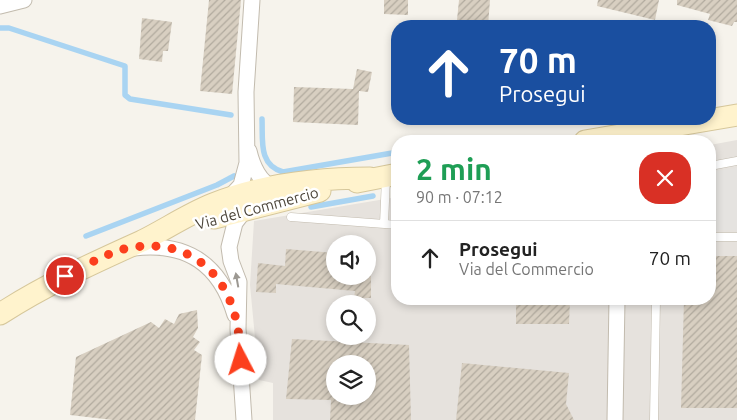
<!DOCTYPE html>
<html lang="it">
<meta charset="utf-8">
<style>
:root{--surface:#fff;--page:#f6f6f6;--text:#222;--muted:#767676;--line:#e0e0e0}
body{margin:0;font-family:Ubuntu,sans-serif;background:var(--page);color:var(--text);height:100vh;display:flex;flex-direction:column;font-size:19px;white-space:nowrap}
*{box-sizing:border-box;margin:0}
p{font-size:16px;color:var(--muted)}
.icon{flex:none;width:28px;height:28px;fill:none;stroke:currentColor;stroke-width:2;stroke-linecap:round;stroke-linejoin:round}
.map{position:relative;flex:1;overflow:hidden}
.side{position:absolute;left:391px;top:135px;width:325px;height:170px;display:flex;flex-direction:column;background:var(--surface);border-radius:20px;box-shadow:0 2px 8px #0003}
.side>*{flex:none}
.banner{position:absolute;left:391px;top:20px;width:325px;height:105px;border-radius:20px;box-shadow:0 2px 8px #0003;background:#1a4fa0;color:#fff;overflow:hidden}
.buttons{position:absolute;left:326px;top:235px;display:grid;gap:10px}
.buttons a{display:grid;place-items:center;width:50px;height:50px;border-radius:50%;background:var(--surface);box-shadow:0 2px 8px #0003;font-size:25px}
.pin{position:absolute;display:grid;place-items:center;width:42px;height:42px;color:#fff;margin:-21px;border:2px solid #fff;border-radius:50%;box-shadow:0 1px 5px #0007}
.me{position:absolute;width:55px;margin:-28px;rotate:355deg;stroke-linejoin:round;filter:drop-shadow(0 0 4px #0008)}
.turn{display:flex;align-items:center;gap:18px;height:105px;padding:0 25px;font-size:22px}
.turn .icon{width:65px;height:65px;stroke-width:2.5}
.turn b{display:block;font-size:35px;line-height:42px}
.round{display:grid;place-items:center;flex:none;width:52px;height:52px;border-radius:20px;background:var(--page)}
.summary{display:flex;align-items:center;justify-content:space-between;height:85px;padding:0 25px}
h1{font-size:30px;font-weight:700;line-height:38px;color:#1e9e55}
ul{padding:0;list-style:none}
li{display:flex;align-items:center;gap:15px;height:75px;padding:0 25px;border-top:1px solid var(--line)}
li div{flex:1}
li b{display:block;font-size:19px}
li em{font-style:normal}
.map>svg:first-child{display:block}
.industrial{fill:#e6e2dd;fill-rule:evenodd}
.parking{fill:#e5e3e0}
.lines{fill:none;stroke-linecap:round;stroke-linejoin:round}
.stream{stroke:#a9d4f2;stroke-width:5.5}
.building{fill:url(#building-hatch);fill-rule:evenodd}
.lane-casing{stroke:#c2bbae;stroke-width:9}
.street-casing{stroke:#c2bbae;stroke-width:17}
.secondary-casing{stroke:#d6c79b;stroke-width:23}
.lane{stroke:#fff;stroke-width:8}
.street{stroke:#fff;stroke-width:15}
.secondary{stroke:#fff3cd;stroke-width:21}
.oneway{fill:#9c9892}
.route{stroke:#fc3f1d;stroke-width:9;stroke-dasharray:0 16.2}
.labels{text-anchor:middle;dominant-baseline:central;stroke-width:5;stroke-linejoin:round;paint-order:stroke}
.street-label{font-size:15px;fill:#4b4439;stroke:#fff}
</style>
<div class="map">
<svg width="737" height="420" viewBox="0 0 737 420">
<defs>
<pattern id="building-hatch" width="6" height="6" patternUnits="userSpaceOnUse" patternTransform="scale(1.25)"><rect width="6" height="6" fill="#d8cfc1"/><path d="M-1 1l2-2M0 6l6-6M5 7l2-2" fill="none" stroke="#b1aa9e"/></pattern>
</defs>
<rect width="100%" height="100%" fill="#f6f3ec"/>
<path class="industrial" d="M 737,140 L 737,420 L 273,420 L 273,383 L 259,380 L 250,285 L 254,221 L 397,197 L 398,299 L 710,299 L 710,145 ZM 335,244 L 368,244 L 368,276 L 335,276 ZM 335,304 L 368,304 L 368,336 L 335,336 ZM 335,364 L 368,364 L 368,396 L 335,396 Z"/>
<path class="parking" d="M 737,168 L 737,230 L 710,230 L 710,172 Z"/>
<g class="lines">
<path class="stream" d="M 0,28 L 9,28 L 125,66 L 125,95 L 130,99 L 231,115
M 262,119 C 263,140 258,165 283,172 L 398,152
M 311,207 L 373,196
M 86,236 L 217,185 L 234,176"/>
</g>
<path class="building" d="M 209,0 L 241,0 L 232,94 L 200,91 Z
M 384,0 L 408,0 L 408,15 L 384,14 Z
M 459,0 L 490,0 L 488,26 L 473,26 L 474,22 L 457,20 Z
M 598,0 L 659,0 L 655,20 L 597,6 Z
M 677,0 L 737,0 L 737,22 L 734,22 L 732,26 L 708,20 L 710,14 L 677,5 Z
M 142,18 L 172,22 L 168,51 L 163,51 L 162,62 L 139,59 Z
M 357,69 L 372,72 L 368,92 L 359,91 L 358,125 L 293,122 L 294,87 L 353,89 Z
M 286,249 L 335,253 L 335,276 L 371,276 L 371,298 L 354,298 L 355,291 L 276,284 L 276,293 L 256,292 L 258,263 L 285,266 Z
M 710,256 L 737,256 L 737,408 L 681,408 L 684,299 L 710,299 Z
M 516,299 L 570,299 L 569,324 L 516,324 Z
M 197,310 L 198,328 L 193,337 L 200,342 L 194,350 L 202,355 L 195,420 L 113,420 L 70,415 L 76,357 L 151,322 L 159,328 L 165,319 L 174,324 L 179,314 Z
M 292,339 L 409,345 L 411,420 L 330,420 L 331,400 L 286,399 ZM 335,364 L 368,364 L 368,396 L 335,396 Z
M 462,363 L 569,373 L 566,404 L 574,420 L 456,420 Z"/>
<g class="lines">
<defs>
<path id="lane" d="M 710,166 L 737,161
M 291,217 L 398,225
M 384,224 L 386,178
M 710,237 L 737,237
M 654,420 L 656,299"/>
<path id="street" d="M 0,6 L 24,0
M 249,151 C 252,164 260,185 275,187
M 229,198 L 241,185 L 247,163 L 246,92 L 252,0
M 134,248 C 187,242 220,264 235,315
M 244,420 L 238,329 L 239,282 L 231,261 L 229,247 L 235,223 L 242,214 L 248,210
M 615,420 L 617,299"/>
<path id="secondary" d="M 585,141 L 737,115
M 357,182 L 398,174
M 214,218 L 320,191
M 0,314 C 45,285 93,263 142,241 C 166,229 188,214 213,204 C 263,184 317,178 370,178"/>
</defs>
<use href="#lane" class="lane-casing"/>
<use href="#street" class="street-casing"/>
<use href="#secondary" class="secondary-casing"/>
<use href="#lane" class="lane"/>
<use href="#street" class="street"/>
<use href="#secondary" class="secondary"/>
</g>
<defs><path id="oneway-solid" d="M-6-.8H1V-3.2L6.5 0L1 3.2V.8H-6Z" transform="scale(1.25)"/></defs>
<use class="oneway" href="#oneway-solid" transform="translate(237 280) rotate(-100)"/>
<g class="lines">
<path class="route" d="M 65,276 C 83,267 105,254 124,249 C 184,235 229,270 238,330 C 240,340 240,350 241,360"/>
</g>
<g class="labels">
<g class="street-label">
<text transform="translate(257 208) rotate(-15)">Via del Commercio</text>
</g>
</g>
</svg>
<div class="buttons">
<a><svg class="icon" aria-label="sound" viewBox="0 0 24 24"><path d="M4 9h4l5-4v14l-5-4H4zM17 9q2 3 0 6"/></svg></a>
<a><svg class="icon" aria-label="search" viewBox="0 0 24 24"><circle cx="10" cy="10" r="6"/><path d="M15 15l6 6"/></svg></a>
<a><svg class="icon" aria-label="layers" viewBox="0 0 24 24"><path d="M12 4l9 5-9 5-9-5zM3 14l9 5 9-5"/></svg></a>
</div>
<div class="pin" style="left:65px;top:276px;background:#d93025"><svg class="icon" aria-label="arrive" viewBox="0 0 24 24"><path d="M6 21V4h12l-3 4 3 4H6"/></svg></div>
<svg class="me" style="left:241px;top:360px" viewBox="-20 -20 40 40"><circle r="19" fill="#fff"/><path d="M0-13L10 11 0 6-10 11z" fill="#fc3f1d"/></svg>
<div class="banner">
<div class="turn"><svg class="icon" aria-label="ahead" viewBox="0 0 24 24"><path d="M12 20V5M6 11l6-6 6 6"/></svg><div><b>70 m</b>Prosegui</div></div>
</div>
<section class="side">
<div class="summary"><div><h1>2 min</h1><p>90 m · 07:12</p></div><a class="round" style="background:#d93025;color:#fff"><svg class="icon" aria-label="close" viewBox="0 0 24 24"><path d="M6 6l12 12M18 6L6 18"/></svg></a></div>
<ul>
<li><svg class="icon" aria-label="ahead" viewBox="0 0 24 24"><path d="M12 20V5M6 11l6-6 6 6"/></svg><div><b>Prosegui</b><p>Via del Commercio</p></div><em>70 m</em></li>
</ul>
</section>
</div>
